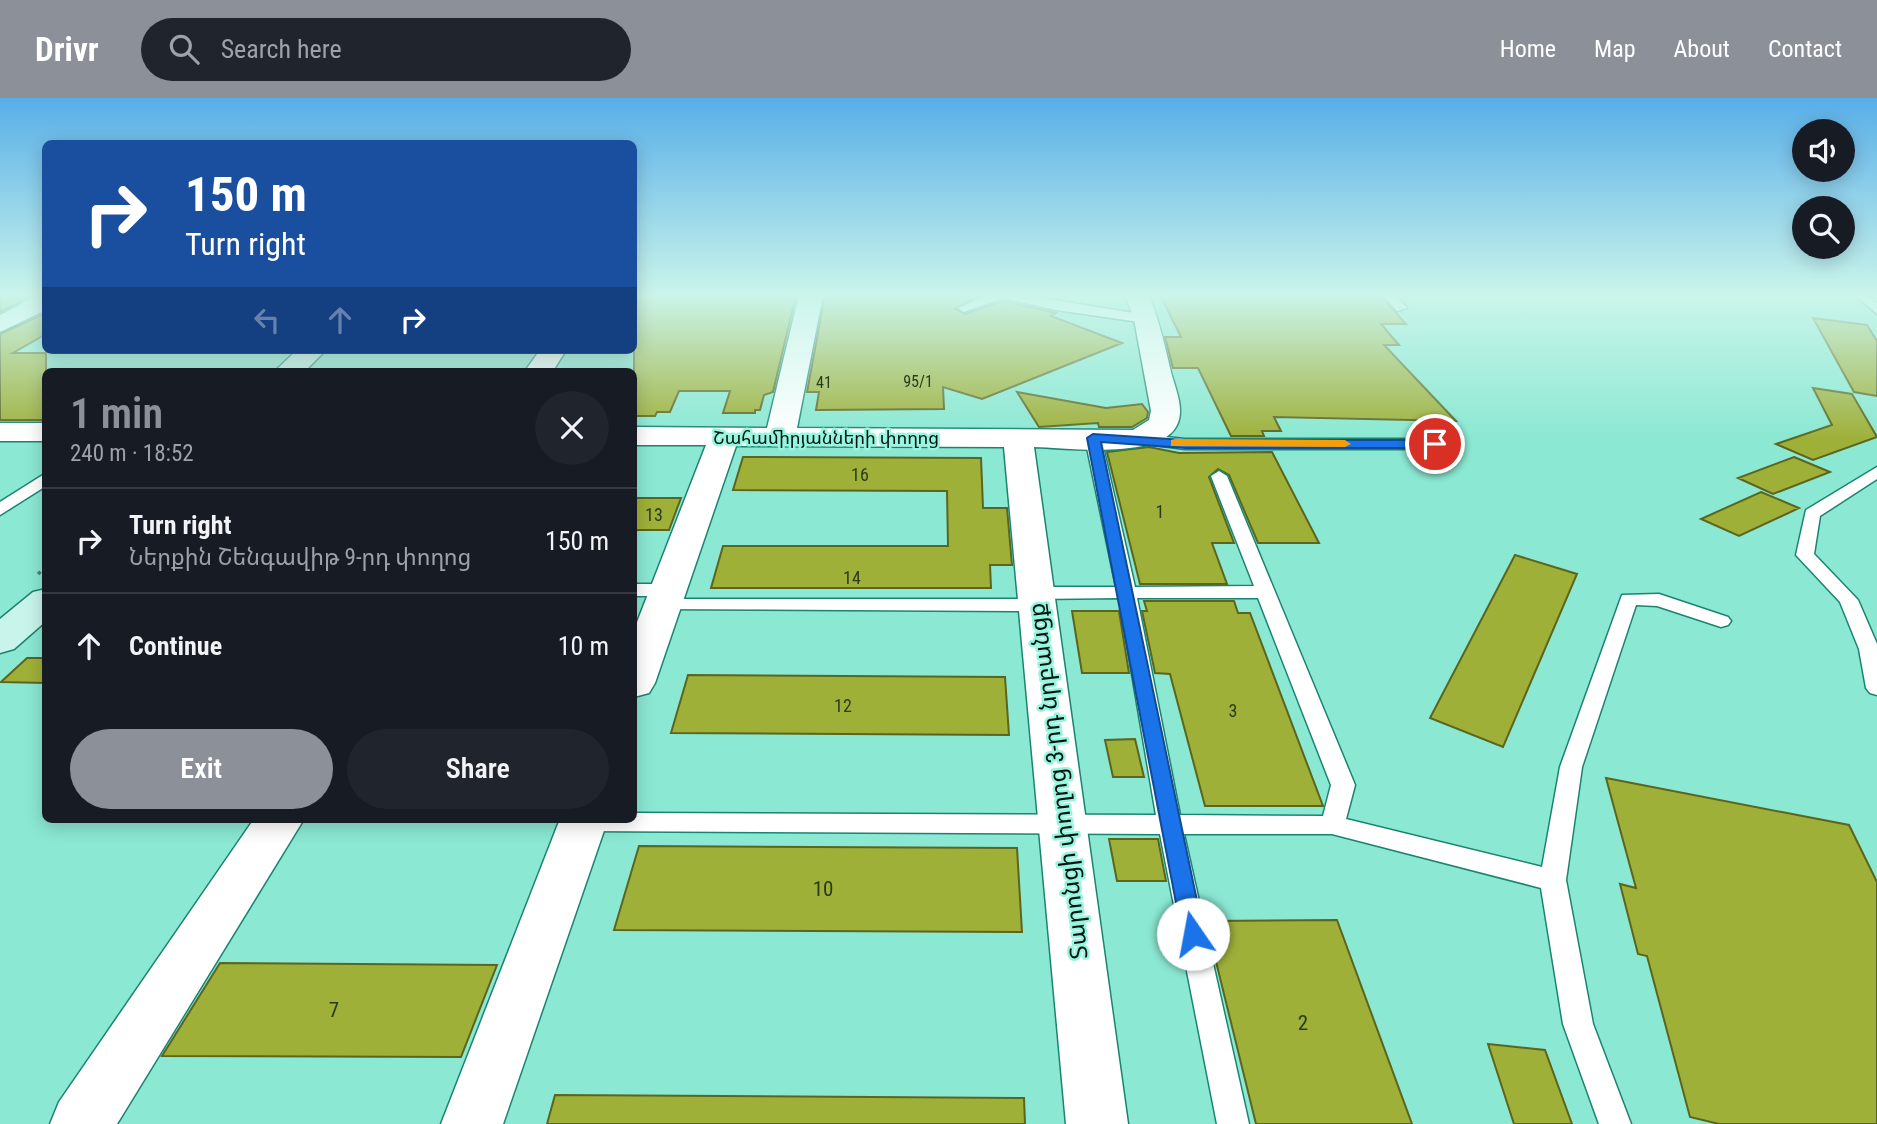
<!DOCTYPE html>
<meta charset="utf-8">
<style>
:root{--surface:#171b24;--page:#20242c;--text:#f1f3f6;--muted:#9ea1a6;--line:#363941;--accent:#8c9099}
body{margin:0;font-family:"Roboto Condensed","Noto Sans Armenian",sans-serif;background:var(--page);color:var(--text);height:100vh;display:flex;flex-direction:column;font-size:26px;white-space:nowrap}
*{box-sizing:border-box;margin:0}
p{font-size:23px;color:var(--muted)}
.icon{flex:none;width:38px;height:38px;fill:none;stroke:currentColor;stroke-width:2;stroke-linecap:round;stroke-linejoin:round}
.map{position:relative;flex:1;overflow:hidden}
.drawer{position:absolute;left:42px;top:270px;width:595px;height:455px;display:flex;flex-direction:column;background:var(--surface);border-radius:10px;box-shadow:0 4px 18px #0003}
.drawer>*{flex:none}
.hud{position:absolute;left:42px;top:42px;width:595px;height:214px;border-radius:10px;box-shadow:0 4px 18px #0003;background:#1a4fa0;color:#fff;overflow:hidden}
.controls{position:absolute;left:1792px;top:21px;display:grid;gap:14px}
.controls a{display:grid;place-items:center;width:63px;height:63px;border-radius:50%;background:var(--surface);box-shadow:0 4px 18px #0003;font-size:35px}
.pin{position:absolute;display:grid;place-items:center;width:60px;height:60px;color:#fff;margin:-30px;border:4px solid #fff;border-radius:50%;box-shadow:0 2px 7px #0007}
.me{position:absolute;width:77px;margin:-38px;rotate:348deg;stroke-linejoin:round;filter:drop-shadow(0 0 5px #0008)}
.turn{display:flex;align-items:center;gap:24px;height:147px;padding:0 28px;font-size:32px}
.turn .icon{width:91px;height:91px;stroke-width:2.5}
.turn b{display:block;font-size:49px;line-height:60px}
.lanes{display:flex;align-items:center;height:66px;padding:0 28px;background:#0003;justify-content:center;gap:35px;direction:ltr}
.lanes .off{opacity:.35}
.round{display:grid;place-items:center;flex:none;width:74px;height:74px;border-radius:37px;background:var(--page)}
.headline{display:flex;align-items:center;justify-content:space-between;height:119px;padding:0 28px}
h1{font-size:42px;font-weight:600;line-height:52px;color:var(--accent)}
.primary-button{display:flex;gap:14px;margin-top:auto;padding:14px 28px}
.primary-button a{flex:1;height:80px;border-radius:42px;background:var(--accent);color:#fff;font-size:28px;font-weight:600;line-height:80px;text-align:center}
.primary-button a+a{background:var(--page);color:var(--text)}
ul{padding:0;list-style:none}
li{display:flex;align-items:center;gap:21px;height:105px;padding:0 28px;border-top:2px solid var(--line)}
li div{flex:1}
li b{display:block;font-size:26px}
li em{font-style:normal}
header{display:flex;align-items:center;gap:42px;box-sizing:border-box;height:98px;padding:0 35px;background:var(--accent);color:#fff}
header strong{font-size:33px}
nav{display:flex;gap:38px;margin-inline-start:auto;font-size:24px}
.search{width:490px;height:63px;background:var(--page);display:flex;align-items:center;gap:18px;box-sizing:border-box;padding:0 24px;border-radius:38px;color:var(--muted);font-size:26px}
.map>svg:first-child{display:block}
.building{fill:#9fb039;stroke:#5b651e;stroke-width:2}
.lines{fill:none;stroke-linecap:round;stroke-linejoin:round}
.lane-casing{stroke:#1b8471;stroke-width:3}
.street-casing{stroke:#1b8471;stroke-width:3}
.secondary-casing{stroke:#1b8471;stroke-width:3}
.path{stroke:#498475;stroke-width:3.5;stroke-dasharray:3.5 3.5;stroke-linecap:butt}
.lane{fill:#fff;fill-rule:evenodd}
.street{fill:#fff;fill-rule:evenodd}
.secondary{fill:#c9f4eb;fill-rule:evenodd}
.route{fill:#1a73e8;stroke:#114b97;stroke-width:2}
.slow{fill:#f59e0b}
.labels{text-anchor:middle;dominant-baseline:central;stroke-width:5;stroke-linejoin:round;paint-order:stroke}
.far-number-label{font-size:16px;fill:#283c1a}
.far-street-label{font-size:18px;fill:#00150f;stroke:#98f5df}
.number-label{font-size:18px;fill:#283c1a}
.near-number-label{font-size:21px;fill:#283c1a}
.near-street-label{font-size:24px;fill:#00150f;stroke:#98f5df}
</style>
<header>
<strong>Drivr</strong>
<div class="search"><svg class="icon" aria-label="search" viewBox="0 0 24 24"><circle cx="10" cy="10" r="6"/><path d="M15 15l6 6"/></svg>Search here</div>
<nav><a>Home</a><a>Map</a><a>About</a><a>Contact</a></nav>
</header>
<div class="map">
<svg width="1877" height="1026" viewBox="0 0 1877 1026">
<rect width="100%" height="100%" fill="#8be8d2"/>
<path class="building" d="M 0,197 L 32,197 L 0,214 Z
M 634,197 L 796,197 L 773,294 L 764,297 L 760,312 L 755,312 L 755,315 L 723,315 L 730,293 L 679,293 L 670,314 L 657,314 L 655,318 L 634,318 Z
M 825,197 L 981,197 L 955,211 L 965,216 L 1003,203 L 1056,215 L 1051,218 L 1122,245 L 982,301 L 943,289 L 944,311 L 816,312 L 819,294 L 807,294 Z
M 1160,197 L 1380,197 L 1406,226 L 1381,226 L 1399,247 L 1384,247 L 1456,323 L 1274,319 L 1281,333 L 1262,333 L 1264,338 L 1231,338 L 1198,270 L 1173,270 L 1165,239 L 1181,239 Z
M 46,215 L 46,236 L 13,255 L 46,255 L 46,322 L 0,322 L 0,236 Z
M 1813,220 L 1867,227 L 1877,243 L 1877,298 L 1854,294 Z
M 1813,290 L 1852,296 L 1877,339 L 1813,362 L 1776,346 L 1832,327 Z
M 1017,294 L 1106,310 L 1142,306 L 1148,314 L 1147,320 L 1132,329 L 1099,329 L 1098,325 L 1039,329 Z
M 1149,349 L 1179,355 L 1272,354 L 1319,445 L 1258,445 L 1229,377 L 1218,371 L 1209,379 L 1234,445 L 1212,445 L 1227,486 L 1140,486 L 1107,354 Z
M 743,359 L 981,360 L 983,410 L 1007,410 L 1012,467 L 990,467 L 991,490 L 711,490 L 723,448 L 948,448 L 947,393 L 733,392 Z
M 1794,359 L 1830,374 L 1773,396 L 1738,380 Z
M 1761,394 L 1799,410 L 1739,438 L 1701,421 Z
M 634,400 L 681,400 L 669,432 L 634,432 Z
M 1515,457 L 1577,476 L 1503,649 L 1430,620 Z
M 1144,503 L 1234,503 L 1238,515 L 1250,515 L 1323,708 L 1205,708 L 1170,576 L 1155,575 L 1142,513 L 1147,513 Z
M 1072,513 L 1119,513 L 1129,575 L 1082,575 Z
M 27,560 L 46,560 L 46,585 L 1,584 Z
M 688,577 L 1005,579 L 1009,637 L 671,635 Z
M 1135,641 L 1144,679 L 1113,679 L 1105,642 Z
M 1606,680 L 1849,727 L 1877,784 L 1877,1026 L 1719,1026 L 1690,1019 L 1647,858 L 1638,856 L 1620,786 L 1636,790 Z
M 1109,741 L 1158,741 L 1166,783 L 1117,783 Z
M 639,748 L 1017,750 L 1022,834 L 614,832 Z
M 1337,822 L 1412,1026 L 1256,1026 L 1206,823 Z
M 220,865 L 497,867 L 461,959 L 162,958 Z
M 1488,946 L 1545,952 L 1572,1026 L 1514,1026 Z
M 555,997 L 1024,1000 L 1025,1026 L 547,1026 Z"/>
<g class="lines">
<defs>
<path id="lane" d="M 988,197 L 1023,197 L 1146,217 L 1152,221 L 1146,225 L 1056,212 L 1003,200 L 964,214 L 958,210 Z
M 1383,197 L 1395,197 L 1407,210 L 1397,213 Z
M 1855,197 L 1868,197 L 1877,205 L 1877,216 Z
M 1093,335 L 1101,340 L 1135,489 L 1254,488 L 1211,378 L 1219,373 L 1227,378 L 1355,687 L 1346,721 L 1542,769 L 1560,669 L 1622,497 L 1659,496 L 1728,519 L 1731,523 L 1728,527 L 1721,529 L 1657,508 L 1636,507 L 1582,669 L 1566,782 L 1593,926 L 1631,1026 L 1599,1026 L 1563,926 L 1541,790 L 1332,736 L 1184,736 L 1249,1026 L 1217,1026 L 1160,736 L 582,733 L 573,731 L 570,724 L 571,721 L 634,721 L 634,715 L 1156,717 L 1119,500 L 1036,501 L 1027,495 L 1036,489 L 1116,489 L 1085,340 ZM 1137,500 L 1258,500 L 1331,687 L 1323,718 L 1180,717 Z
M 1136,336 L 1185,341 L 1435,341 L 1443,346 L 1435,351 L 1185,351 L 1131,344 L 1128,341 Z
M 1877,369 L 1877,381 L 1820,418 L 1814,456 L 1858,502 L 1877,546 L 1877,597 L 1870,595 L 1866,590 L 1859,551 L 1840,504 L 1796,457 L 1806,412 Z
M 46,375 L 46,388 L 0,417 L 0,404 Z
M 634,486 L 668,486 L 677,492 L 668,498 L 634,498 Z
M 662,501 L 1037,501 L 1047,507 L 1037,513 L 655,511 L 652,507 Z"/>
<path id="street" d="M 38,197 L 46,197 L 46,212 L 0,234 L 0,217 Z
M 799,197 L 823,197 L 797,330 L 1133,332 L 1149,322 L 1151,313 L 1134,221 L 1125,197 L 1149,197 C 1159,222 1165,248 1171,274 C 1175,290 1185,311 1177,327 C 1161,362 1067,350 1034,349 L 1128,1026 L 1066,1026 L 1004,349 L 736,348 L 655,585 L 649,595 L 634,599 L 634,532 L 706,347 L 634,347 L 634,329 L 767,330 Z
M 540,252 L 566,252 L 553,273 L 525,273 Z
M 0,325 L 46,325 L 46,343 L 0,343 Z
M 254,721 L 304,721 L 117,1026 L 50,1026 L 59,1004 Z
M 560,721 L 608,721 L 503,1026 L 441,1026 Z"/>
<path id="secondary" d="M 297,252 L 326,252 L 305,273 L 275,273 Z
M 46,491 L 46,523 L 14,551 L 0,555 L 0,521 L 33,494 Z"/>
</defs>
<use href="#lane" class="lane-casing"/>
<use href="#street" class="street-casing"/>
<use href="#secondary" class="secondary-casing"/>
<path class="path" d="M 38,476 L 46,469"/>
<use href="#lane" class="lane"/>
<use href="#street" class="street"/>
<use href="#secondary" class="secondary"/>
</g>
<linearGradient id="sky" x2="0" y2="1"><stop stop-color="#58aee8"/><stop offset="0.58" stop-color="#cbf5eb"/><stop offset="1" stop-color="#cbf5eb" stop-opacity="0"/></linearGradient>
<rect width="1877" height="341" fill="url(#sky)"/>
<path class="route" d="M 1093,336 L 1185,342 L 1435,342 L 1441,346 L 1435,350 L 1185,350 L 1101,344 L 1204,836 L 1201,842 L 1193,845 L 1185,842 L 1182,836 L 1087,340 Z"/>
<path class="slow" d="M 1175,341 L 1345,342 L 1351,346 L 1345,349 L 1171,348 L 1171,342 Z"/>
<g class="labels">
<g class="far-number-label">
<text x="918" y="283">95/1</text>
<text x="824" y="284">41</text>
</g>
<g class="far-street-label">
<text x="826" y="339">Շահամիրյանների փողոց</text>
</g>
<g class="number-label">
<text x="860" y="376">16</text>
<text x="1160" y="413">1</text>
<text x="654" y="416">13</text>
<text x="852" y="479">14</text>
<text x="843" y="607">12</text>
<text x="1233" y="612">3</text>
</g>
<g class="near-number-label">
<text x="823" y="791">10</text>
<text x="334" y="912">7</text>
<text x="1303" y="925">2</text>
</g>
<g class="near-street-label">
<text transform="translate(1058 683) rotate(-97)">Տարոնցի փողոց 3-րդ նրբանցք</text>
</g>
</g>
</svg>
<div class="controls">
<a><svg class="icon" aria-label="sound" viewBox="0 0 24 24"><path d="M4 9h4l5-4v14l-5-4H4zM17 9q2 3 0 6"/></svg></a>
<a><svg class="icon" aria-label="search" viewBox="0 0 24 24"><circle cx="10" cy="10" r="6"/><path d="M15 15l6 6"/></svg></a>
</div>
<div class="pin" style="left:1435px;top:346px;background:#d93025"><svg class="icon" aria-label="arrive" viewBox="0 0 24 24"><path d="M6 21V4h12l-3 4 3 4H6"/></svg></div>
<svg class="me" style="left:1193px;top:836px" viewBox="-20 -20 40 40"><circle r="19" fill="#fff"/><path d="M0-13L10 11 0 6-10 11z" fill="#1a73e8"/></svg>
<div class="hud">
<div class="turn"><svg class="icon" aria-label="right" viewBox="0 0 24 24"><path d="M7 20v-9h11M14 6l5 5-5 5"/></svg><div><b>150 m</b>Turn right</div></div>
<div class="lanes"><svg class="icon off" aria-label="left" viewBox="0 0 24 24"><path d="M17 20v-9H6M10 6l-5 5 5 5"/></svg><svg class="icon off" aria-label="ahead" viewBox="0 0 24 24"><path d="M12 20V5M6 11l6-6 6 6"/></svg><svg class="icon" aria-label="right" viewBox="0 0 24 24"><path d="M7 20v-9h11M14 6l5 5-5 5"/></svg></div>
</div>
<section class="drawer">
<div class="headline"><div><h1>1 min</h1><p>240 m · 18:52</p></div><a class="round"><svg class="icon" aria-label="close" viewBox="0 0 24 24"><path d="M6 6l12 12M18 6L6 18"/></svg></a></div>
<ul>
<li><svg class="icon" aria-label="right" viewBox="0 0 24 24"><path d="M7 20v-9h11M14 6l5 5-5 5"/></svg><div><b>Turn right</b><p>Ներքին Շենգավիթ 9-րդ փողոց</p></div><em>150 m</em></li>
<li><svg class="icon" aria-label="ahead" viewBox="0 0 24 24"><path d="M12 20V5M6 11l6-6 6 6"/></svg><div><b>Continue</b></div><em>10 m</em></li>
</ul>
<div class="primary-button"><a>Exit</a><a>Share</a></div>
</section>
</div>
